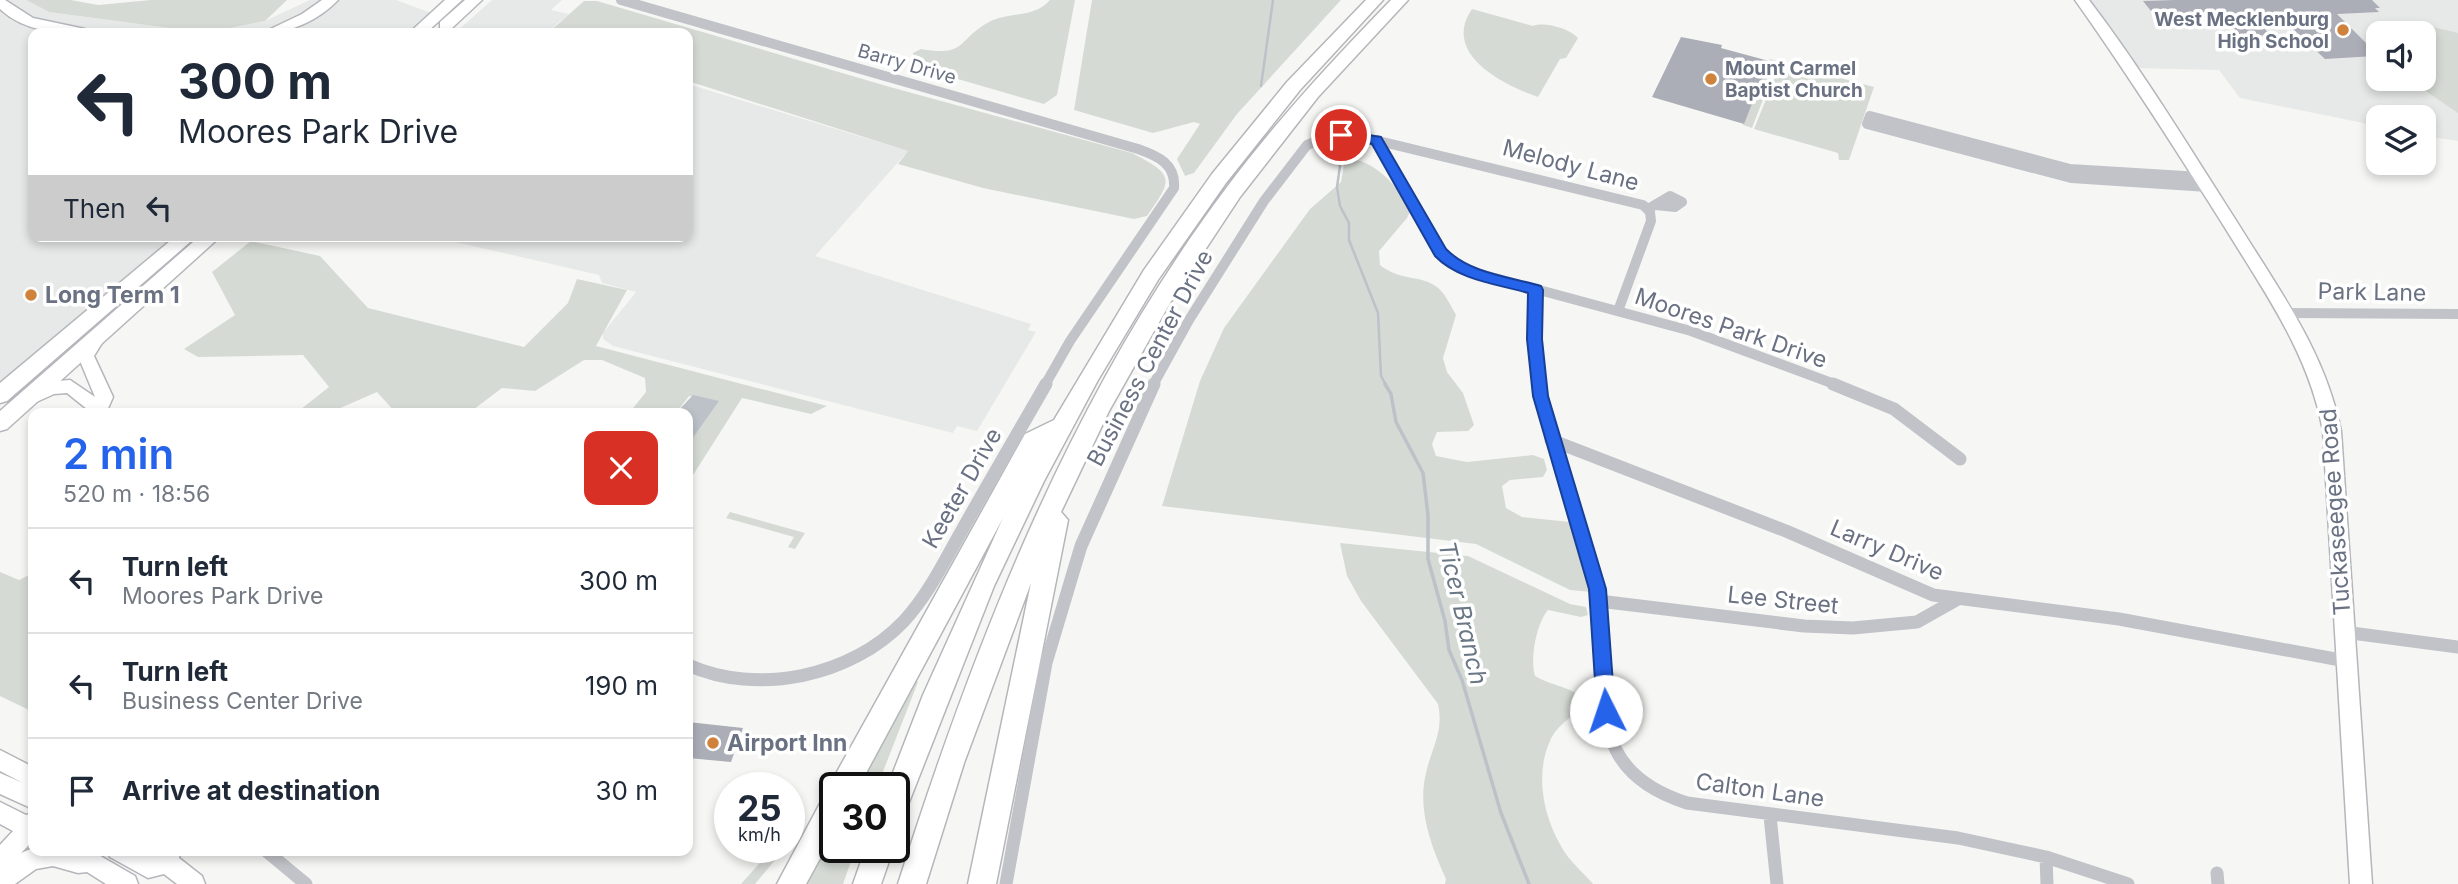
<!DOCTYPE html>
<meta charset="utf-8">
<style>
:root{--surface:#fff;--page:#f6f6f7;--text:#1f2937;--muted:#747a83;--line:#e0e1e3;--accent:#2563eb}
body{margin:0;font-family:Inter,sans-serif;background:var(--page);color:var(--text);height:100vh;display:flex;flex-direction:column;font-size:26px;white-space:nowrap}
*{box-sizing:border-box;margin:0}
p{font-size:23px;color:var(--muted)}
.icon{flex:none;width:38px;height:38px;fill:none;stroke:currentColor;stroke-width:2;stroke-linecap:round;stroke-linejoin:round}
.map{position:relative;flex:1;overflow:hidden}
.panel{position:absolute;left:28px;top:408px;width:665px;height:448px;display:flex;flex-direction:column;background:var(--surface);border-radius:14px;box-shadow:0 4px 10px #0003}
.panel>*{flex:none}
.top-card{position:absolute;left:28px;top:28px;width:665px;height:214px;border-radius:14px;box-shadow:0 4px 10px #0003;background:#fff;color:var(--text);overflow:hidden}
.controls{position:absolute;left:2366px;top:21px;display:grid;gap:14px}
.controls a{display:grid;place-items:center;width:70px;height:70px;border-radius:14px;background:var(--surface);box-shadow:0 4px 10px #0003;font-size:35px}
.speed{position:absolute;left:714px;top:772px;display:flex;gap:14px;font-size:35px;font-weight:700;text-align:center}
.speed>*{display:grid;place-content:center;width:91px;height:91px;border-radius:50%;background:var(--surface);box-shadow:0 4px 10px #0003;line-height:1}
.speed small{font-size:18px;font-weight:400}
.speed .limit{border:4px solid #111;border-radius:10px;background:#fff;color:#111}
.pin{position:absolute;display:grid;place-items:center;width:60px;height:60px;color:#fff;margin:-30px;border:4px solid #fff;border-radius:50%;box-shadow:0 2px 7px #0007}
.me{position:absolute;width:77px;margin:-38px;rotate:356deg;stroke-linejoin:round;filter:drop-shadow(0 0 5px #0008)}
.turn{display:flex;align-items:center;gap:24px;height:147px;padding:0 35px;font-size:32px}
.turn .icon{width:91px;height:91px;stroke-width:2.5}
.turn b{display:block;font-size:49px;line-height:60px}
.then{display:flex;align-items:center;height:66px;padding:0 35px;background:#0003;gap:14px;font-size:26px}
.round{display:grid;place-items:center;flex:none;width:74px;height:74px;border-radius:14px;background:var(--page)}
.overview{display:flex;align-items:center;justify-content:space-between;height:119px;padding:0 35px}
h1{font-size:42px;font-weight:600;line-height:52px;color:var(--accent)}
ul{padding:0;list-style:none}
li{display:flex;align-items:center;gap:21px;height:105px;padding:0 35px;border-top:2px solid var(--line)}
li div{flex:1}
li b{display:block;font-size:26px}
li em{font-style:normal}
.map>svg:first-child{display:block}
.built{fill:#e7e8e8;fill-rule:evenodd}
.green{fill:#d5dbd4}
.water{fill:#bcc2c8}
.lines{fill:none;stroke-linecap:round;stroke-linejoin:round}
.stream-far1{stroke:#bcc2c8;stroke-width:2.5}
.stream{stroke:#bcc2c8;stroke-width:3.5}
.building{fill:#abaeb6}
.secondary-casing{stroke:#b4b6bc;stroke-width:3}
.primary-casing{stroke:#b5b7bc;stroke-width:3}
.highway-casing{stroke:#b4b6ba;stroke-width:3}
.street-far1{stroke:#c1c3c8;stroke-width:10}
.street{stroke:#c1c3c8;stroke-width:13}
.secondary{fill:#fff;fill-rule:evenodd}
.primary{fill:#fff;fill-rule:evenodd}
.highway{fill:#fff;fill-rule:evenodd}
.route{fill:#2563eb;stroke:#184099;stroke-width:2}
.poi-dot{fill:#cf823c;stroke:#fff;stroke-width:2.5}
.labels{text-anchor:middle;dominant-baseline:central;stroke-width:7;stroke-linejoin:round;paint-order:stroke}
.far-poi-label{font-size:19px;font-weight:bold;fill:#697182;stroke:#fff;text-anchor:end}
.far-street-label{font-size:19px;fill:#697182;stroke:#fff}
.street-label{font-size:23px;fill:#697182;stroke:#fff}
.poi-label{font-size:23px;font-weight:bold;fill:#697182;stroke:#fff;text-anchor:start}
.water-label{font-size:24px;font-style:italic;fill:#6a7785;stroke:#fff}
</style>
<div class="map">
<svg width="2458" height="884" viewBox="0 0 2458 884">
<rect width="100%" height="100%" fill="#f6f7f4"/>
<path class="built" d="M 0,0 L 26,0 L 49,12 L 206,33 L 265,21 L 310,0 L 396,0 L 431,13 L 409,33 L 33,33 L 33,236 L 182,236 L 0,390 Z
M 492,0 L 562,0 L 551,10 L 569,14 L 546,33 L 455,33 Z
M 2083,0 L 2458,0 L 2458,141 L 2424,136 L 2424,117 L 2378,117 L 2378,126 L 2240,98 L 2219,70 L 2134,68 ZM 2378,33 L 2424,33 L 2424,79 L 2378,79 Z
M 688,84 L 908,151 L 815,256 L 1031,324 L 1028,330 L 1036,332 L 977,431 L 957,426 L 953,433 L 613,346 L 603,339 L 603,333 L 636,292 L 602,283 L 599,275 L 429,236 L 688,236 Z"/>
<path class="green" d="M 26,0 L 71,0 L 98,5 L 151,0 L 287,0 L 265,21 L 206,33 L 49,12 Z
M 1050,0 L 1075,0 L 1057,95 L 1044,104 L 913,66 L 913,53 L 921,49 C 968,57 956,40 989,22 C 1009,11 1033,19 1050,0 Z
M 1092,0 L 1341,0 L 1237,114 L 1194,173 L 1185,176 L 1177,159 L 1200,124 L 1194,122 L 1153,133 L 1074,110 Z
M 584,1 L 597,1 L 890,87 L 1132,153 C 1175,175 1173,179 1147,216 L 1134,219 L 983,188 L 898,164 L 908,151 L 688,81 L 688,33 L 548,33 Z
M 1472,9 L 1533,26 C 1544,21 1571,29 1578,38 L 1566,58 L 1560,59 L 1538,97 C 1503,85 1441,54 1472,9 Z
M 2407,21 L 2458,33 L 2458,113 L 2408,79 L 2424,79 L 2424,33 L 2399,33 Z
M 1770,59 L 1778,61 L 1752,128 L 1743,125 Z
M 1781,62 L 1874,87 L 1849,160 L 1839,160 L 1838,153 L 1754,129 Z
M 1345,159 C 1373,157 1398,187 1411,209 L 1407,218 L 1379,251 L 1380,265 C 1402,282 1419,274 1437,287 C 1445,293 1451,306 1456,315 L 1443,358 L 1447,372 L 1463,393 L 1474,425 L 1468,431 L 1437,432 L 1432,444 L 1436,456 L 1467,462 L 1533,455 L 1544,459 L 1547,470 L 1543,477 L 1510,480 L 1502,486 L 1506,508 L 1522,517 L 1570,522 L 1591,592 L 1570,590 L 1476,544 L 1162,506 L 1200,381 L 1224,328 L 1310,209 L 1341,182 Z
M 251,241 L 320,256 L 368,308 L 524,347 L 568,303 L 577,279 L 627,290 L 596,346 L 827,406 L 811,414 L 742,398 L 688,483 L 688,445 L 718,402 L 689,396 L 676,413 L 629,413 L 646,392 L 645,378 L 602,360 L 584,360 L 535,391 L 502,388 L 469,413 L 396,413 L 377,392 L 329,413 L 296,413 L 329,387 L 303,355 L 198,357 L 184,349 L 235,315 L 212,272 Z
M 730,512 L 805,533 L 795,549 L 788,547 L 794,537 L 726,518 Z
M 1340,543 L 1468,556 L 1570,604 L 1586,607 L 1588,615 L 1581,617 L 1548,610 C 1536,624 1530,659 1535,676 C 1551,686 1572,686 1584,700 C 1578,716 1558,722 1550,741 C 1535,774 1543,815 1561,846 C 1568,860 1583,872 1593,884 L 1445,884 L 1446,879 C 1431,846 1417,809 1426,773 C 1432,746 1444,732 1438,704 L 1361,601 L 1347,576 Z
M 0,572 L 19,580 L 33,573 L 33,712 L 0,696 Z
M 914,678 L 918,682 L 877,787 L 851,788 Z
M 835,818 L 835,847 L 856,847 L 843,884 L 799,884 Z
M 774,847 L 786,847 L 755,884 L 741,884 Z"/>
<path class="water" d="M 693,395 L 719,401 L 688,445 L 688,413 L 676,413 Z"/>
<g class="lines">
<path class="stream-far1" d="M 1261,86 L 1273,0
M 1334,146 L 1340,166 L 1337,187 L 1340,206 L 1349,223 L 1349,240 L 1378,313 L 1381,376 L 1386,385"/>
<path class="stream" d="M 1385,384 L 1391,394 L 1396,422 L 1423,473 L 1428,515 L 1428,559 L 1445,621 L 1449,650 L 1462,680 L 1501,813 L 1529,884"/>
</g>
<path class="building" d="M 2175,0 L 2372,0 L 2380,8 L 2375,8 L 2379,12 L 2337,14 L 2372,49 L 2368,49 L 2375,56 L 2325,59 L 2291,27 L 2264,28 L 2270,35 L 2240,36 L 2234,29 L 2228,29 L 2217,16 L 2176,18 L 2171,11 L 2151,11 L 2143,1 Z
M 1681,37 L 1722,45 L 1721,48 L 1769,61 L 1744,124 L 1652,97 Z
M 688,722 L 743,728 L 731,762 L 688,758 Z"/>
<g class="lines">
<defs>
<path id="secondary" d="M 0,0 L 5,0 L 33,18 L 85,29 L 92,33 C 60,34 24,32 0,9 Z
M 322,0 L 338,0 C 319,20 289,34 262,33 L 302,14 Z
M 2075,0 L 2089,0 C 2143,71 2189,147 2237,222 C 2279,290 2325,351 2341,431 L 2372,884 L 2350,884 L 2323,431 C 2309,355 2267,296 2227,231 C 2178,153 2129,76 2075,0 Z
M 94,337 L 102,343 L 94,356 L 113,397 L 106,413 L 92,413 L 67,393 L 54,394 L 32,404 L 26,402 L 23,397 C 33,384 54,381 70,380 L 95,397 L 78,356 L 88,339 Z
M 0,750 L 33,767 L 33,788 L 28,786 L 33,788 L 33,809 L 0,794 L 0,773 L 23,783 L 0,771 Z
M 0,802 L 26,815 L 33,813 L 33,841 L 21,853 L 33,848 L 33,850 L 90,850 L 135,876 L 138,884 L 106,884 L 87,872 L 78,873 L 53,866 L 36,869 L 15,884 L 0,884 L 0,845 L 13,831 L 0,824 Z
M 107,850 L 181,850 L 179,858 L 202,876 L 205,884 L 177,884 L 164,874 L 148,878 L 110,857 Z"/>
<path id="primary" d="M 445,0 L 462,0 L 426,33 L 409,33 Z
M 465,0 L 482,0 L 452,28 L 440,28 L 440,22 Z
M 176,236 L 197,236 L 7,401 L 0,403 L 0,383 Z
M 200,236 L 221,236 L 7,429 L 0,431 L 0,411 Z"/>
<path id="highway" d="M 1366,0 L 1383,0 L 1300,90 L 1226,183 L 1158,280 L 1098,380 L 1044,481 L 994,586 L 904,815 L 894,819 L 894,788 L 887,788 L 923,695 L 1003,518 L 858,788 L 835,788 L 835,831 L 806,884 L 777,884 L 825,794 L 831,792 L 833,779 L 1025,434 L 1054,420 L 1144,270 L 1212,174 L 1287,82 Z
M 1391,0 L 1408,0 L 1318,97 L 1240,197 L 1170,303 L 1109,411 L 1061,512 L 1068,520 L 996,884 L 968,884 L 1031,583 L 964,763 L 926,884 L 898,884 C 976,639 1071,395 1227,187 C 1277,120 1333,60 1391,0 Z
M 866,847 L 894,847 L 881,884 L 853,884 Z"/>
</defs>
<use href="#secondary" class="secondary-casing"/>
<use href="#primary" class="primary-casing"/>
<use href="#highway" class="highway-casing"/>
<path class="street-far1" d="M 621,0 L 1138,149 C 1158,156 1176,164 1174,188 L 1070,341 L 1045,385
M 1377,140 L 1440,252 L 1449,262 L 1465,270 L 1691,331 L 1837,385
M 2201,177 L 2070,169 L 1870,116 L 1867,124 L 2071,178 L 2208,187
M 1648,209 L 1670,196 L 1682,202 L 1675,207 L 1656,205
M 1536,290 L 1536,350 L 1540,385
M 2286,313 L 2458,314
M 1153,385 L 1189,320 L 1264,201 L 1307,145 L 1333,135 L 1354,135 L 1643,205 L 1650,212 L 1651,221 L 1618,311"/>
<path class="street" d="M 1540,384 C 1549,433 1563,480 1578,527 C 1585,549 1594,571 1598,593 C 1607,644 1592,703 1616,750 C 1630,778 1659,794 1687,803 L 1958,838 L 2046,857 L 2128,884
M 1833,384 L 1894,409 L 1960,459
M 1551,440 L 1786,531 L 1933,595 L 2119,619 L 2346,661
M 1599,601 L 1804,626 L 1853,628 L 1917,622 L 1956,600
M 2344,632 L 2458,647
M 688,665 C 757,696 851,677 904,621 C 928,595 944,562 961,532 C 989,482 1018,433 1046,384
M 1770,816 L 1777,884
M 265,850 L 306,884
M 2046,857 L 2047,884
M 2217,873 L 2218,884
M 1006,884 L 1046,663 L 1081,546 L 1154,384"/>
<use href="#secondary" class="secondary"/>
<use href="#primary" class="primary"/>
<use href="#highway" class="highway"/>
</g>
<path class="route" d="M 1341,131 L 1381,137 L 1446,249 C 1469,273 1510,277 1541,286 L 1543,290 L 1542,339 L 1548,396 L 1606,589 L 1615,711 L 1612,717 L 1606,720 L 1599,717 L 1597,711 L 1589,589 L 1533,396 L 1527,339 L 1528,293 C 1497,284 1458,280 1435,256 L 1372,144 L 1336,138 L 1336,132 Z"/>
<g class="poi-dot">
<circle cx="2343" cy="30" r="7"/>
<circle cx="1711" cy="79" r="7"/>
<circle cx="31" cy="295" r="7"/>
<circle cx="713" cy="743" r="7"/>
</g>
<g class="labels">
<g class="far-poi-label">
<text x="2329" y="19">West Mecklenburg<tspan x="2329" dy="22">High School</tspan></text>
<text x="1725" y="68" text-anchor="start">Mount Carmel<tspan x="1725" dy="22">Baptist Church</tspan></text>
</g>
<g class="far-street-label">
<text transform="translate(907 64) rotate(16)">Barry Drive</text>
</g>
<g class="street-label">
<text transform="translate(1571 165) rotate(15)">Melody Lane</text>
<text transform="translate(2372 292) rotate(1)">Park Lane</text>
<text transform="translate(1731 328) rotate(19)">Moores Park Drive</text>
<text transform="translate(1150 358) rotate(-62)">Business Center Drive</text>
<text transform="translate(962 488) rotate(-60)">Keeter Drive</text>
<text transform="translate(2335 512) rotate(-94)">Tuckaseegee Road</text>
<text transform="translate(1887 550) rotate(23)">Larry Drive</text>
<text transform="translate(1783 600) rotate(6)">Lee Street</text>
<text transform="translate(1760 790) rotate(8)">Calton Lane</text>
</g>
<g class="poi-label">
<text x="45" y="295">Long Term 1</text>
<text x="727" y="743">Airport Inn</text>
</g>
<g class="water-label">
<text transform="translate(1463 613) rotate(77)">Ticer Branch</text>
</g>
</g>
</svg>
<div class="controls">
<a><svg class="icon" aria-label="sound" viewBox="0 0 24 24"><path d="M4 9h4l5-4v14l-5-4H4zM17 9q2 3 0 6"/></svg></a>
<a><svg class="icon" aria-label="layers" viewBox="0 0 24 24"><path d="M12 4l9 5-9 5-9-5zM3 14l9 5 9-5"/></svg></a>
</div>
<div class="speed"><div>25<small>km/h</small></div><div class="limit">30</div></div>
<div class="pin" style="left:1341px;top:135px;background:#d93025"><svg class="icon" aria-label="arrive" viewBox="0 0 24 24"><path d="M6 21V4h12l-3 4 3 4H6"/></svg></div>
<svg class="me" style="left:1606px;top:711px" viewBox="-20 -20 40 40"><circle r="19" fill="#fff"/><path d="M0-13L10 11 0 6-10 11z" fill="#2563eb"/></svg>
<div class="top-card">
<div class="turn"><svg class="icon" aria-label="left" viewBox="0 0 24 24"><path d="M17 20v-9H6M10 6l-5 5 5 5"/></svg><div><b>300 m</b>Moores Park Drive</div></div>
<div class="then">Then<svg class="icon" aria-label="left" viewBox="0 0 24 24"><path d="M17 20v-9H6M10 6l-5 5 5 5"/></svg></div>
</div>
<section class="panel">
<div class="overview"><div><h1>2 min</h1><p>520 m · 18:56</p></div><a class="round" style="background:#d93025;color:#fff"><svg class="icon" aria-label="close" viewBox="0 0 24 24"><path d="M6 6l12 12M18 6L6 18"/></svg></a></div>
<ul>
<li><svg class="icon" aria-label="left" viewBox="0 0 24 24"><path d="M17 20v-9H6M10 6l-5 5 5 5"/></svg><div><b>Turn left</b><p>Moores Park Drive</p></div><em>300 m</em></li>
<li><svg class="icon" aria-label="left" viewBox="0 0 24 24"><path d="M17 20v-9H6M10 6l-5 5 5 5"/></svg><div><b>Turn left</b><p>Business Center Drive</p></div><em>190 m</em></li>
<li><svg class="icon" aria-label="arrive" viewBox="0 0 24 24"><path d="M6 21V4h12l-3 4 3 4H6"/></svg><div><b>Arrive at destination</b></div><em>30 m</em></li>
</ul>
</section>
</div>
